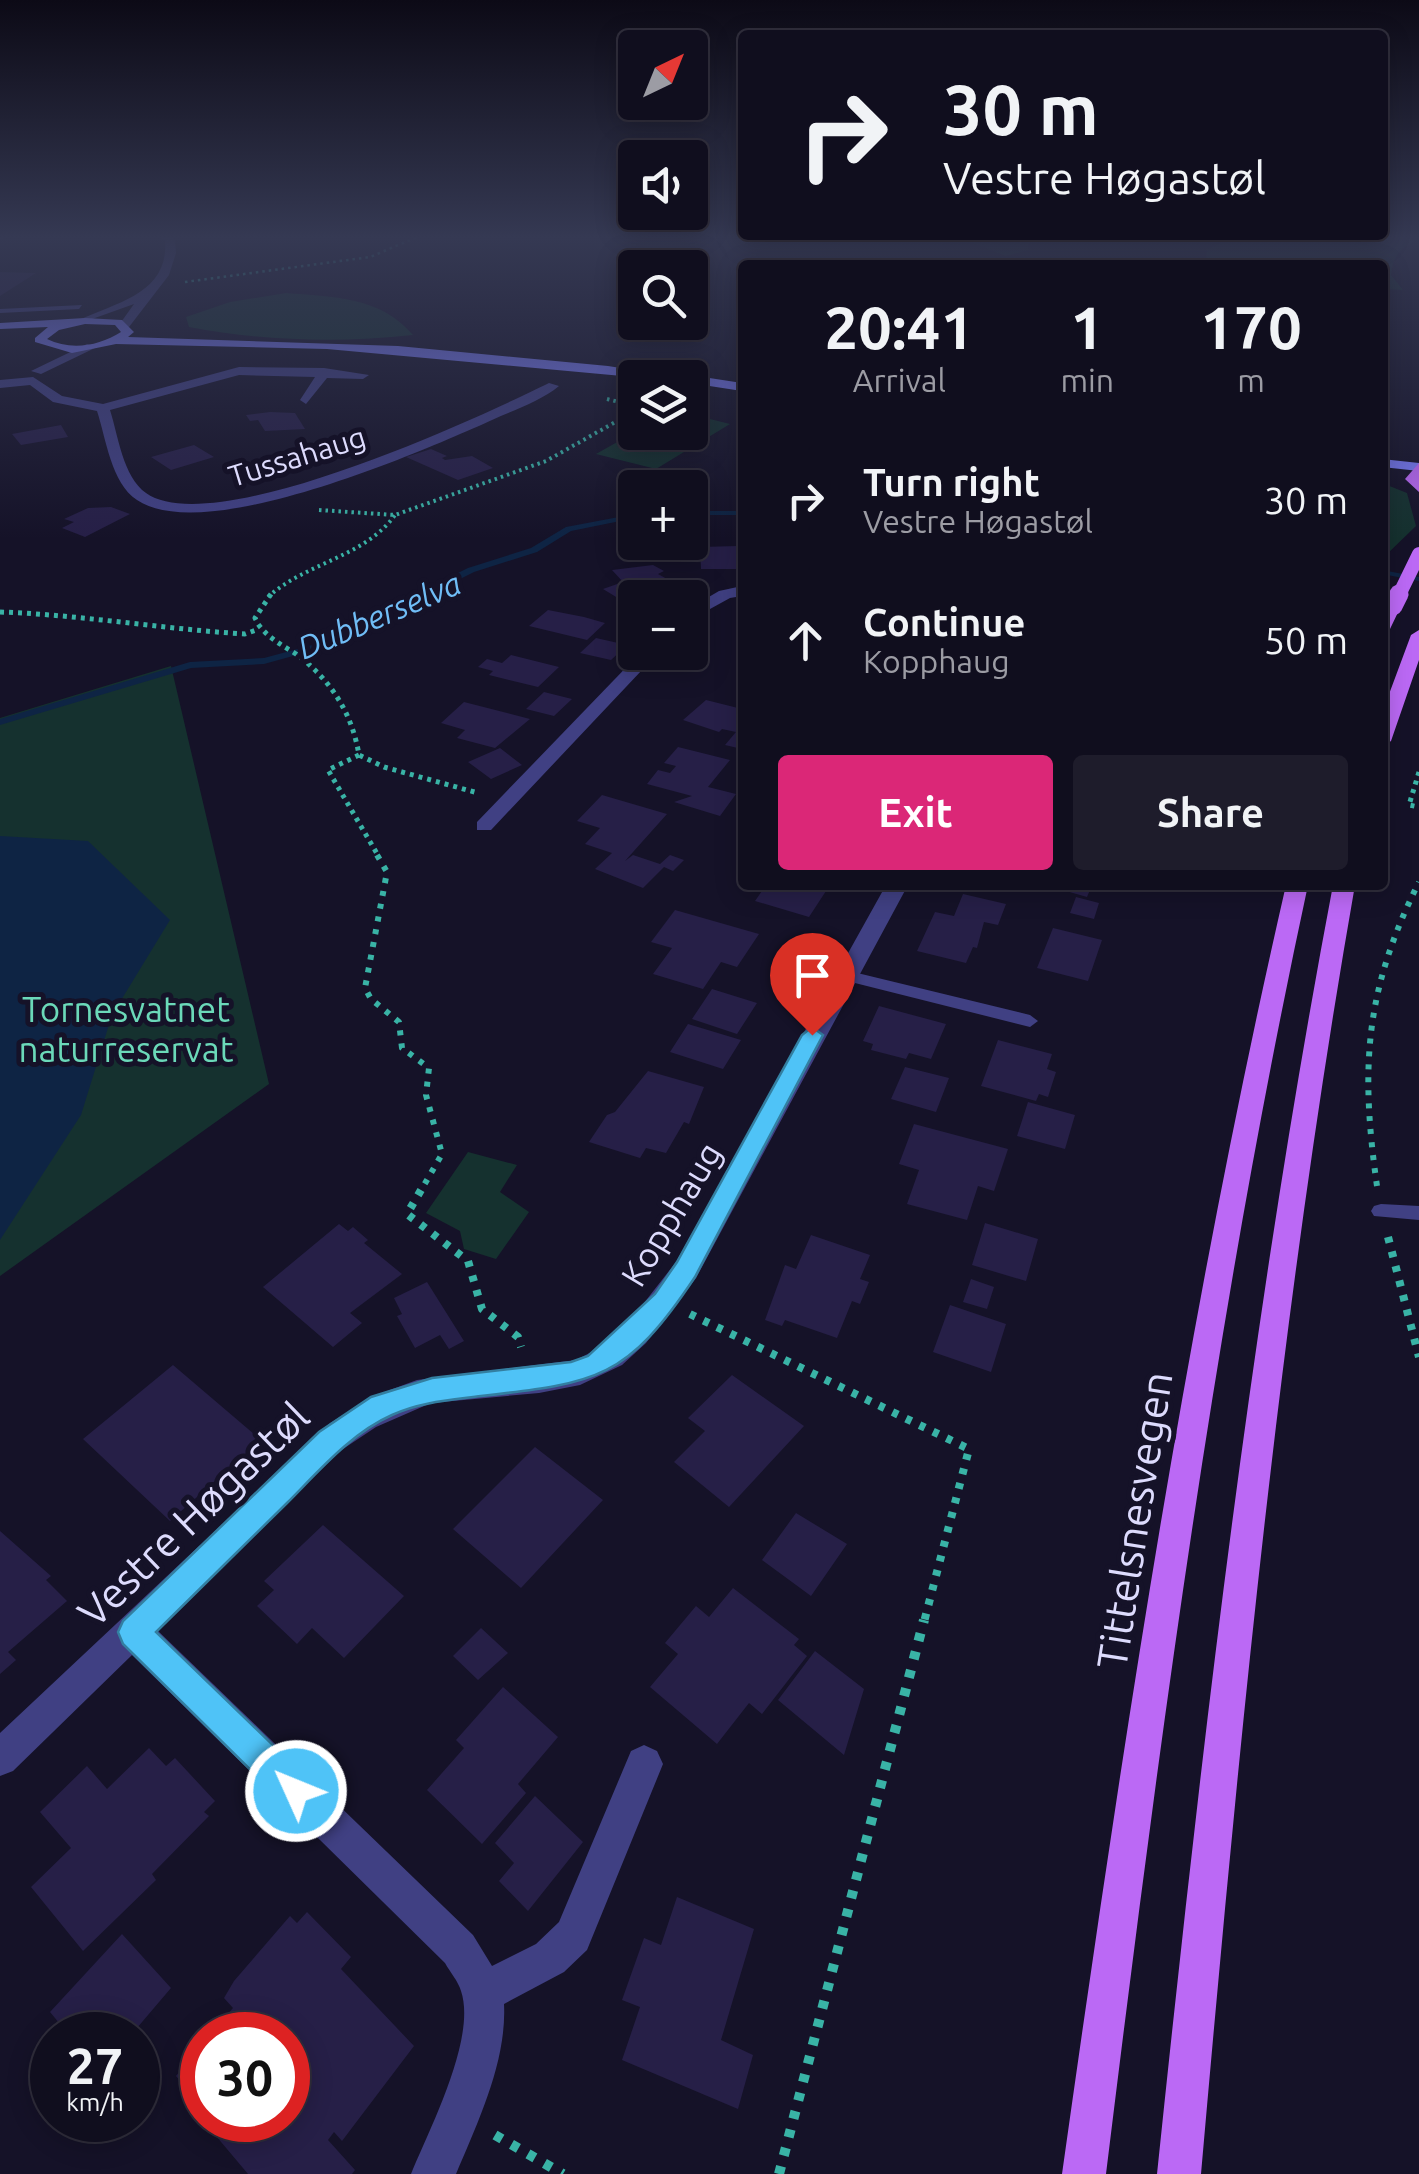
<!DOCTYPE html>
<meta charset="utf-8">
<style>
:root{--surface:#100e1e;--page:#1e1c2b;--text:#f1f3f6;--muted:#9c9ca4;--line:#302e3c;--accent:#db2777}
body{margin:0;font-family:Ubuntu,sans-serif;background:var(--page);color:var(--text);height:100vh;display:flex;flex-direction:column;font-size:38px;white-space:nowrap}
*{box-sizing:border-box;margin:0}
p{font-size:32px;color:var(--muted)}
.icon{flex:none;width:55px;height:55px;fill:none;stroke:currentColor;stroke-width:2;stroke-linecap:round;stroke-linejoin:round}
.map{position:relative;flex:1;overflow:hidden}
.sheet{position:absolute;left:738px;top:260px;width:650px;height:630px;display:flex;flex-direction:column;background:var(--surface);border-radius:10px;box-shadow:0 5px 25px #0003,0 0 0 2px var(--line)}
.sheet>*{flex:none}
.banner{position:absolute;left:738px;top:30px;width:650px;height:210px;border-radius:10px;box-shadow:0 5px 25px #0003,0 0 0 2px var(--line);background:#100e1e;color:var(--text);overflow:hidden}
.needle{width:65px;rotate:43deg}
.fabs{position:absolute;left:618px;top:30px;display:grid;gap:20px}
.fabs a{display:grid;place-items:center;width:90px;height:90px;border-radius:10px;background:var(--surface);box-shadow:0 5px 25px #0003,0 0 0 2px var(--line);font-size:50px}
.speed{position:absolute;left:30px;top:2012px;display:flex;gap:20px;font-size:50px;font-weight:700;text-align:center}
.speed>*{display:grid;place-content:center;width:130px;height:130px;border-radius:50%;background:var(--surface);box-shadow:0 5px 25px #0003,0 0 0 2px var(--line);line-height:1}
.speed small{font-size:25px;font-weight:400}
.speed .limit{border:15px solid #d22;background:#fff;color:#111}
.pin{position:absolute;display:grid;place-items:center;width:85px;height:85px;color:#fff;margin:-102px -42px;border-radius:50% 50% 50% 0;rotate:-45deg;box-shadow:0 0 10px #0007}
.pin .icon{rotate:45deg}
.me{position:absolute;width:110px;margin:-55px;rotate:314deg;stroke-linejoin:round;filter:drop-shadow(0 0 8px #0008)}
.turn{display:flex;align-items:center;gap:35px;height:210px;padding:0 40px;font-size:45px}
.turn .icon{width:130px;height:130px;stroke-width:2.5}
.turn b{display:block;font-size:70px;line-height:85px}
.eta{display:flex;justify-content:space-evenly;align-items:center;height:170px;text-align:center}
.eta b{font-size:60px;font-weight:600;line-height:70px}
.primary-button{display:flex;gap:20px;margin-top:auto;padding:20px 40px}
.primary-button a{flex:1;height:115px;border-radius:10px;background:var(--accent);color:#fff;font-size:40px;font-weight:600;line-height:115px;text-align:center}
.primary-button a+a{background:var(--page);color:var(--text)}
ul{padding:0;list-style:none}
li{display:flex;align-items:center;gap:30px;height:140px;padding:0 40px}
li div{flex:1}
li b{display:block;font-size:38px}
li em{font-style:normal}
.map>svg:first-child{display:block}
.green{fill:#15312f}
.water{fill:#0e2444}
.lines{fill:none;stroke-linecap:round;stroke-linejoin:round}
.stream{fill:#0e2444;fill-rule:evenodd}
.building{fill:#261f47}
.path-far5{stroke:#39b3a6;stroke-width:2.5;stroke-dasharray:2.5 4;stroke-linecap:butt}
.path-far4{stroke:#39b3a6;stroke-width:4;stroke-dasharray:2.5 4;stroke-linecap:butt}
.path-far3{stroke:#39b3a6;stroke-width:5;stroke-dasharray:4 5;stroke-linecap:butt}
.path-far2{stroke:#39b3a6;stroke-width:6;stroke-dasharray:5 8;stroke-linecap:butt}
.path-far1{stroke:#39b3a6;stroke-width:8;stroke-dasharray:6 9;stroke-linecap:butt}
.path{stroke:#39b3a6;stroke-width:10;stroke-dasharray:8 11;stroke-linecap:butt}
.lane{fill:#404083;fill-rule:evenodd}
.street{fill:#404083;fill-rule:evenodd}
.secondary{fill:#787af6;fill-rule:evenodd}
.primary{fill:#bb69f5;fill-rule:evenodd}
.primary-bridge-far1{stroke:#bb69f5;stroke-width:14}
.primary-bridge{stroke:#bb69f5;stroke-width:19}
.route{fill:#4fc3f7;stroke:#337fa1;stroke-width:2.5}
.labels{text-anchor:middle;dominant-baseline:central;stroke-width:10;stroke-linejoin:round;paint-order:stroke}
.far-street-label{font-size:30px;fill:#dddbfd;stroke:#151228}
.far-water-label{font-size:32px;font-style:italic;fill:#70bdf6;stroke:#151228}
.park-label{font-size:35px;fill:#6bd9b9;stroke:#151228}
.street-label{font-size:35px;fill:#dddbfd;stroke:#151228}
.near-street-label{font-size:42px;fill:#dddbfd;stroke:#151228}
</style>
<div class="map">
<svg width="1419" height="2174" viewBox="0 0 1419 2174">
<rect width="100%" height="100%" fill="#151228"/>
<path class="green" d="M 952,235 L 1030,235 L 1028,250 L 1006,256 Z
M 1236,235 L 1419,235 L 1419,239 C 1401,247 1393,255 1391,275 L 1403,290 L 1383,289 L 1382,265 L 1225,265 L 1206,261 L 1207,250 Z
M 286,293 C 333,297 380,296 413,335 C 341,343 260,341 189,327 L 186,317 L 230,302 Z
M 690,414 L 730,424 L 656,469 L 596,454 L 635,432 L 690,432 Z
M 1382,483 L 1407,493 L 1416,526 L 1386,555 Z
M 171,666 L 269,1084 L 0,1276 L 0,718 Z
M 468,1152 L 517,1165 L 500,1192 L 529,1212 L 496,1259 L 464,1249 L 460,1231 L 426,1213 Z"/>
<path class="water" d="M 0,836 L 88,841 L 170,920 L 112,1015 L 81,1115 L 0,1240 Z"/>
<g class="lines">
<path class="stream" d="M 690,511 L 742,511 L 742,515 L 690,515 Z
M 635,514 L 635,518 L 571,531 L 537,552 L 474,572 L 322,648 L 264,664 L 191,668 L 0,725 L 0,719 L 190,662 L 264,658 L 316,644 L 468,568 L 531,548 L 566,527 Z
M 1382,570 L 1419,577 L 1419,581 L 1382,574 Z"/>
</g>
<path class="building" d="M 0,272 L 36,273 L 0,296 Z
M 270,412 L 295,413 L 305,429 L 265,431 L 258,420 L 250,421 L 246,415 Z
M 61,425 L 68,437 L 21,445 L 12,434 Z
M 194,445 L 214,457 L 171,470 L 151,457 Z
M 431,449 L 447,456 L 442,458 L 445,460 L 472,456 L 493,468 L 458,480 L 406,457 Z
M 111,507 L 130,514 L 85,537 L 62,528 L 74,522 L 64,519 L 88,508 Z
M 738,546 L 740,569 L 701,569 L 700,547 Z
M 653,565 L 664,571 L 658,574 L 676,584 L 660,590 L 668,595 L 635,598 L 626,603 L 603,589 L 623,582 L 612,570 Z
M 693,581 L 710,590 L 685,598 L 671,589 Z
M 548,610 L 584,617 L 605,623 L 587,640 L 529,626 Z
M 596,638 L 627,645 L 611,660 L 580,653 Z
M 511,655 L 559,667 L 538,687 L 489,675 L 493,671 L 478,667 L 487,659 L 502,663 Z
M 544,692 L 572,699 L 554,716 L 526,709 Z
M 706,700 L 742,709 L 742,749 L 725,745 L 736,732 L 722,729 L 719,732 L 683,720 Z
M 464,702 L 530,719 L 495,748 L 457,738 L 465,730 L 441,723 Z
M 678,747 L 730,760 L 708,787 L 736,794 L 720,816 L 674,802 L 692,796 L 647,784 L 658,770 L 670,773 L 676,766 L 664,763 Z
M 500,748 L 522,765 L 491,779 L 468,762 Z
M 602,795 L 667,814 L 625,861 L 633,855 L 660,864 L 670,855 L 684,860 L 673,871 L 664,867 L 643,888 L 595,869 L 612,853 L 585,844 L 600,828 L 577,821 Z
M 766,885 L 806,885 L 826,891 L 809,917 L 755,901 Z
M 1045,885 L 1092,885 L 1087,897 Z
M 963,894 L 1006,904 L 998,925 L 984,922 L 977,948 L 973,947 L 966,963 L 917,951 L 935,912 L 954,916 Z
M 1076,897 L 1099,903 L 1094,919 L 1070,913 Z
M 675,910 L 759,934 L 737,967 L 721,962 L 703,989 L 653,974 L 672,948 L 651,942 Z
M 1053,928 L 1102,940 L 1088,981 L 1037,968 Z
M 712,989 L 757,1003 L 737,1034 L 692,1019 Z
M 879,1006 L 946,1024 L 931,1059 L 909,1053 L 906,1059 L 871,1050 L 873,1044 L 863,1041 Z
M 688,1024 L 741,1040 L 723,1069 L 670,1052 Z
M 998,1040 L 1052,1054 L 1047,1069 L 1056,1072 L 1048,1097 L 1039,1094 L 1036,1101 L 981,1086 Z
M 905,1067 L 949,1078 L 936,1112 L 891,1099 Z
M 648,1071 L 704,1087 L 689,1124 L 684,1122 L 666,1153 L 646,1148 L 640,1158 L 589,1142 L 607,1115 L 615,1112 Z
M 1028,1102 L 1075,1115 L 1065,1149 L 1017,1136 Z
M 914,1124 L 1008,1149 L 994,1191 L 978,1186 L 967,1220 L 907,1204 L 919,1170 L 899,1164 Z
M 985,1223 L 1038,1239 L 1026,1281 L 972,1265 Z
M 339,1224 L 348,1231 L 353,1227 L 368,1240 L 364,1243 L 402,1274 L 350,1313 L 362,1323 L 333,1347 L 263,1287 Z
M 811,1235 L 870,1255 L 860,1279 L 869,1282 L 860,1304 L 852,1301 L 837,1338 L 785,1320 L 782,1326 L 765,1320 L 785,1265 L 796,1269 Z
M 971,1279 L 994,1287 L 987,1309 L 963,1302 Z
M 427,1282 L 464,1341 L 449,1349 L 440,1335 L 415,1348 L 397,1316 L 402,1314 L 394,1298 Z
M 950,1305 L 1006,1324 L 991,1372 L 933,1352 Z
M 173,1365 L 261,1440 L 170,1521 L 83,1439 Z
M 732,1375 L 804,1426 L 729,1507 L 674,1462 L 705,1431 L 688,1418 Z
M 535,1447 L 603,1500 L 521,1588 L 453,1529 Z
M 796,1513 L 847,1544 L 811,1596 L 762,1560 Z
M 323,1525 L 404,1596 L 344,1658 L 312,1628 L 297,1644 L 257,1606 L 274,1590 L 264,1581 Z
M 0,1531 L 51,1576 L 46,1580 L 67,1601 L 8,1652 L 16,1660 L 0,1674 Z
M 733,1588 L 799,1639 L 794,1645 L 807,1656 L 762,1714 L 749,1703 L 717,1744 L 650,1687 L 678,1654 L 665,1643 L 696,1606 L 709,1617 Z
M 481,1628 L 508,1653 L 478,1680 L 453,1656 Z
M 815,1651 L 864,1689 L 844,1755 L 778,1700 Z
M 503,1687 L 558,1737 L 518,1784 L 526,1793 L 482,1844 L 427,1790 L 464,1748 L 456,1740 Z
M 149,1748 L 166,1766 L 175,1758 L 215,1801 L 204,1812 L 209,1816 L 152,1874 L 156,1880 L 83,1951 L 31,1887 L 71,1848 L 40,1812 L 87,1766 L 107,1789 Z
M 535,1796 L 583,1842 L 528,1911 L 499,1881 L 514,1863 L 495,1843 Z
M 677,1897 L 754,1929 L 721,2040 L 753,2055 L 738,2109 L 622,2060 L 640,2007 L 622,2000 L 644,1938 L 661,1945 Z
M 307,1912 L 351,1957 L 341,1969 L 414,2046 L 342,2141 L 334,2132 L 328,2140 L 355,2170 L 352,2174 L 248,2174 L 211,2130 L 216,2123 L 213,2120 L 288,2120 L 288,2035 L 210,2035 L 233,2008 L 224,1998 L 234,1981 L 290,1916 L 297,1923 Z
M 122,1934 L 171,1988 L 131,2035 L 69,2035 L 50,2012 Z
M 202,2044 L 202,2107 L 176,2076 Z"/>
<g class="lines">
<path class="path-far5" d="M 185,282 L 370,257 L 422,235"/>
<path class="path-far4" d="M 607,399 L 635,406
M 319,510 L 395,515 L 546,461 L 635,411
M 268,597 C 305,563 365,557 395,515"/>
<path class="path-far3" d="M 271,594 L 255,618 L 258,624 C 268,638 282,645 296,654 C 331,680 352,713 359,755 L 384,767 L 478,793
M 0,612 C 83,615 162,629 245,634 L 259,629
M 359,755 L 328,770 L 379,857
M 1419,772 L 1409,805 L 1419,807"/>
<path class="path-far2" d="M 377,855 L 387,872 L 365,988 L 371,999 L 399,1022 L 402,1048 L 429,1068 L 426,1095 L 442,1154 L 420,1192
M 1377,1186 C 1360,1067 1365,990 1419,882"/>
<path class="path-far1" d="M 421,1190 L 407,1214 L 468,1261 L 482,1309 L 518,1337 L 521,1347
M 1388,1237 L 1419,1357
M 690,1314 L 969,1449 L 924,1622"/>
<path class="path" d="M 495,2135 L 563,2174
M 779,2174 L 924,1620"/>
<path class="lane" d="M 0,235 L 9,235 L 0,240 Z
M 82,305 L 79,309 L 0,313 L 0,309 Z
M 845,970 L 1030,1015 L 1038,1021 L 1030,1027 L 839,979 L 837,975 Z
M 1381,1204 L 1419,1206 L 1419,1220 L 1374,1216 L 1371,1211 L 1374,1206 Z"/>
<path class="street" d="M 158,235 L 169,235 L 175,240 L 176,253 L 169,275 L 129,327 L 119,325 L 134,304 L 81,323 L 81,319 C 119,302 169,292 165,241 Z
M 87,344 L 97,347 L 41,374 L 31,371 Z
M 239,367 L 324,368 L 369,375 L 363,379 L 327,378 L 306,404 L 300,400 L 315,377 L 239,375 L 110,410 C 118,435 123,477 146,493 C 213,541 478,418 549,383 L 559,386 C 541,401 514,410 492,420 C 421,452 205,546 137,500 C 111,483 106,438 97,411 L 53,402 L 30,385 L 0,388 L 0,380 L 33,377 L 62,396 L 103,404 Z
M 742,586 L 742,596 L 730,598 L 690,620 L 690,608 L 719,591 Z
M 641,652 L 659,652 L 491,830 L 477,830 L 477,822 Z
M 886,885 L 908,885 L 696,1278 L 646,1343 L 622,1365 L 580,1385 L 539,1393 L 431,1403 L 376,1427 L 340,1451 L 157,1630 L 473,1935 L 492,1966 L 536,1944 L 559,1922 L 631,1751 L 644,1745 L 657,1751 L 663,1764 L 587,1950 L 564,1972 L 504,2004 C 507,2061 478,2122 456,2174 L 411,2174 C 429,2130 477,2038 461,1991 C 458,1981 450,1972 445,1963 L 132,1655 L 13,1771 L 0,1776 L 0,1733 L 330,1423 L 379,1394 L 417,1380 L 576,1360 L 601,1347 L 626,1326 L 676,1262 Z"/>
<path class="secondary" d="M 85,318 L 122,320 L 134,332 L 128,337 L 398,346 L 608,366 L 684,378 L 644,378 L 327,349 L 116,344 L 72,353 L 35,342 L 35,338 L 48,327 L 0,329 L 0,323 ZM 85,324 L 115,325 L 121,332 C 99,346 71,351 47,339 L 59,330 Z
M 690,375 L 742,383 L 742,391 L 690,383 L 690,378 L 685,378 Z
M 1382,459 L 1419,463 L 1419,471 L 1382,467 Z"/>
<path class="primary" d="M 1419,463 L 1419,492 L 1405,479 Z
M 1393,601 L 1401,606 L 1390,629 L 1382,634 L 1382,611 Z
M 1419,630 L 1419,660 L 1391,741 L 1382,747 L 1382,713 L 1411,635 Z
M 1286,885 L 1308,885 C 1216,1311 1159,1742 1106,2174 L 1062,2174 C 1123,1741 1188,1311 1286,885 Z
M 1333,885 L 1355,885 C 1280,1312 1239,1742 1201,2174 L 1157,2174 C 1202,1742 1252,1312 1333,885 Z"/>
<path class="primary-bridge-far1" d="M 1398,597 L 1419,554"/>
<path class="primary-bridge" d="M 1393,606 L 1399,594"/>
</g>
<linearGradient id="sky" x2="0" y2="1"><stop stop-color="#0c0a16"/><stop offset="0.44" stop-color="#353953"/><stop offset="1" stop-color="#353953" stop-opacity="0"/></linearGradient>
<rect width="1419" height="539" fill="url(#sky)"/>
<path class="route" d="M 812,1027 L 823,1035 L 695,1277 C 627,1379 598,1383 481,1396 C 451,1400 420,1402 392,1415 C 351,1433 318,1472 287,1503 C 243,1546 200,1589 156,1632 L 308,1779 L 313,1791 L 308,1803 L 296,1808 L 284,1803 L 123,1644 L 118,1632 L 123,1621 L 319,1432 L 371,1397 L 432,1378 L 571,1362 L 588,1356 L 655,1294 L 677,1262 L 802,1035 Z"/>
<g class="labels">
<g class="far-street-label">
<text transform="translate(297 456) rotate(-17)">Tussahaug</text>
</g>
<g class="far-water-label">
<text transform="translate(379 615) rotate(-23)">Dubberselva</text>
</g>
<g class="park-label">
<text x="126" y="1009">Tornesvatnet<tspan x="126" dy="40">naturreservat</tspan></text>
</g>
<g class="street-label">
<text transform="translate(671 1214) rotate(-59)">Kopphaug</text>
</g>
<g class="near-street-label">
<text transform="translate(193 1514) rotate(-44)">Vestre Høgastøl</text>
<text transform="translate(1134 1520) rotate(-81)">Tittelsnesvegen</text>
</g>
</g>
</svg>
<div class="fabs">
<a><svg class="needle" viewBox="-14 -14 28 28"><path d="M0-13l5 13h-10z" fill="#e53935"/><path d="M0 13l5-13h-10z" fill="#9c9ca4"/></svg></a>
<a><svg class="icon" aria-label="sound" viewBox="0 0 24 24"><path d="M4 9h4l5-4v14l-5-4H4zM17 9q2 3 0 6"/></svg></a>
<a><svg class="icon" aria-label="search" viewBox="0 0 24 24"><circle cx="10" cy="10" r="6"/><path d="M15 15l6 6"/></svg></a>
<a><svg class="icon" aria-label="layers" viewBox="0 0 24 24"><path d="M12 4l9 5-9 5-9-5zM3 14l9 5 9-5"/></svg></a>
<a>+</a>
<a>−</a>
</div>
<div class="speed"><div>27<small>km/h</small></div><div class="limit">30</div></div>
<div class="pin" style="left:812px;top:1035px;background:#d93025"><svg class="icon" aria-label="arrive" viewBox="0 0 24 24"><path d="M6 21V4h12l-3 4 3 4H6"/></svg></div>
<svg class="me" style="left:296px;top:1791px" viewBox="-20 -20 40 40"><circle r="17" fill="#4fc3f7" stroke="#fff" stroke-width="3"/><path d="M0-11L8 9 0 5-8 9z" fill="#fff"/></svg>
<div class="banner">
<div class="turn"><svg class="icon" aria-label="right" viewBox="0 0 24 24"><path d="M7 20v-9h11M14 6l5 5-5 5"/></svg><div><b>30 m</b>Vestre Høgastøl</div></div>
</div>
<section class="sheet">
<div class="eta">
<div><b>20:41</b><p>Arrival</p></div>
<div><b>1</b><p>min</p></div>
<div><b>170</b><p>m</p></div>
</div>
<ul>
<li><svg class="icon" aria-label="right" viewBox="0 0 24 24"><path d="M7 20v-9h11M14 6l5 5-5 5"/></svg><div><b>Turn right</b><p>Vestre Høgastøl</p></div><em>30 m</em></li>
<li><svg class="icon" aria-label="ahead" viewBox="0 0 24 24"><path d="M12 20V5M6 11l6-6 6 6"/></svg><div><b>Continue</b><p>Kopphaug</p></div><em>50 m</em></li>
</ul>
<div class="primary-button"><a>Exit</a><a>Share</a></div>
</section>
</div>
